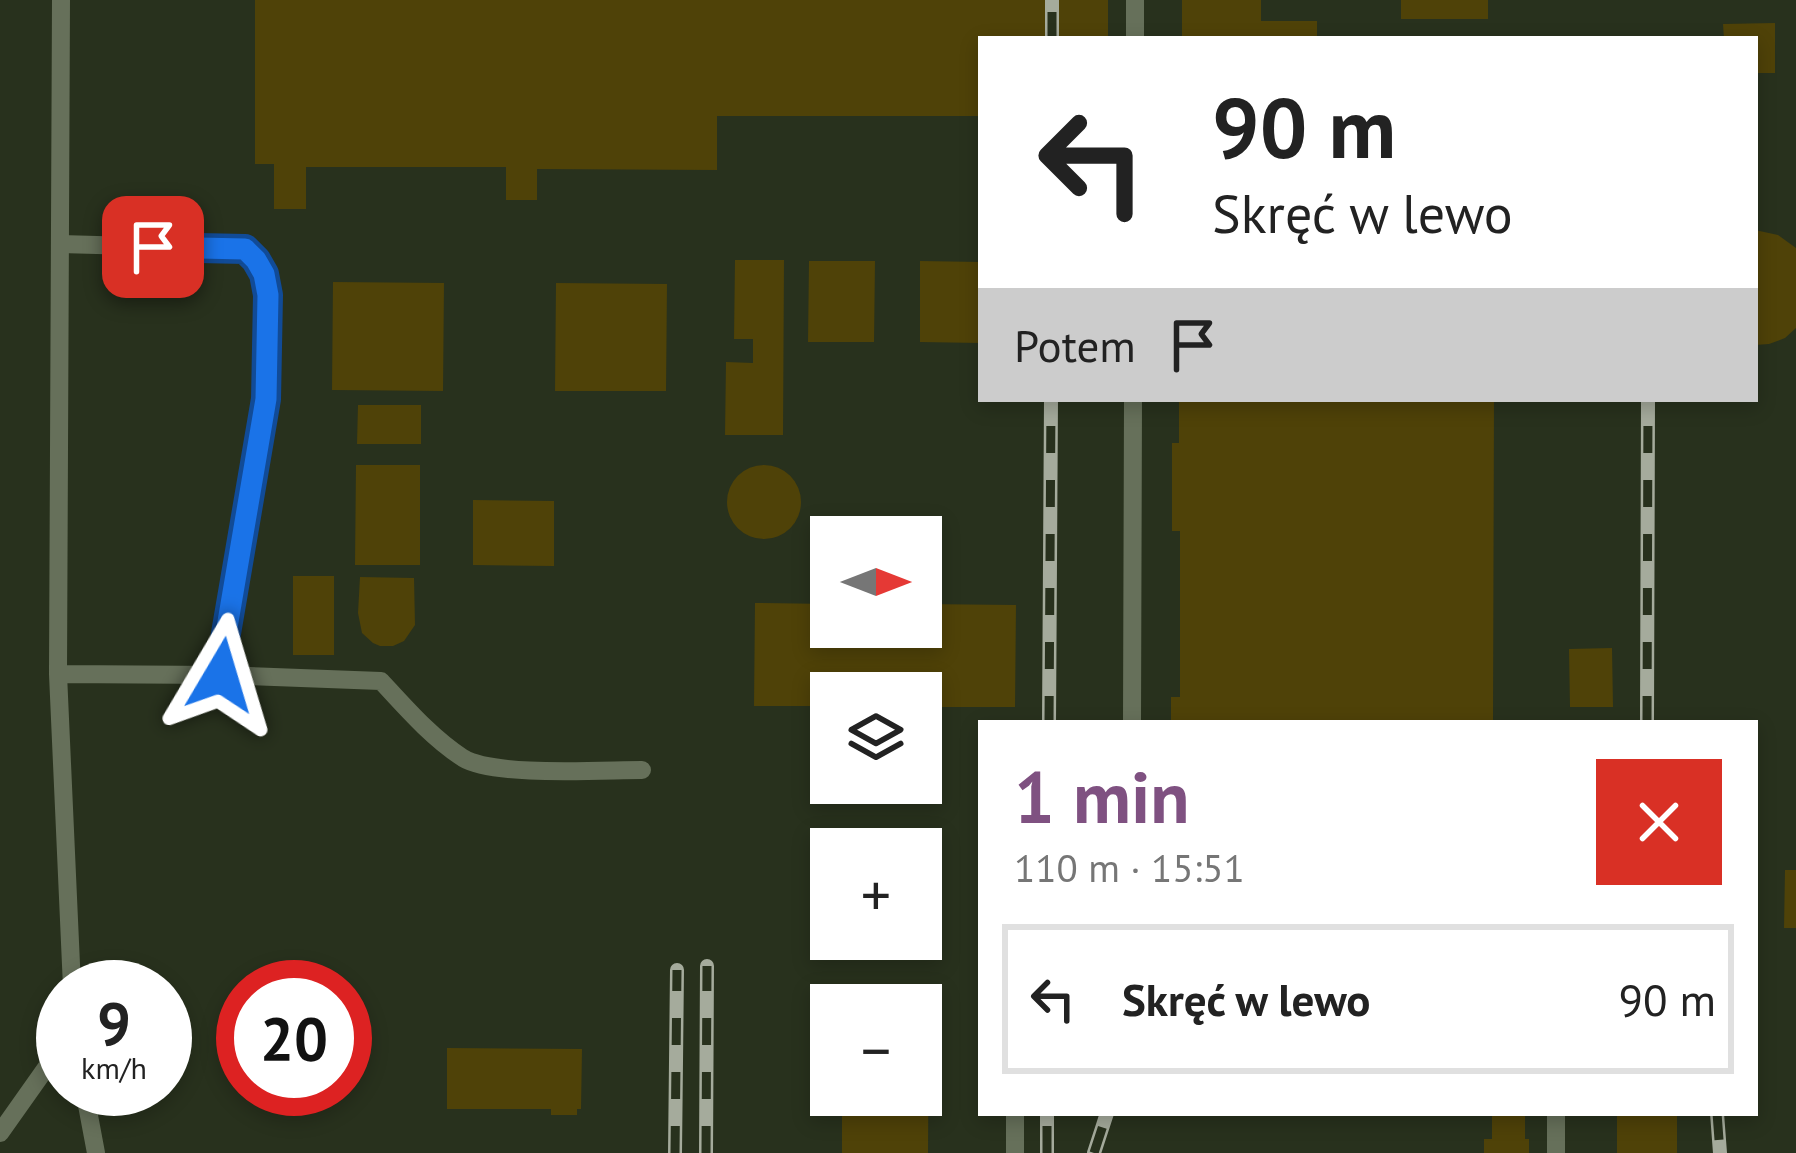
<!DOCTYPE html>
<html lang="pl">
<meta charset="utf-8">
<style>
:root{--surface:#fff;--page:#f6f6f6;--text:#222;--muted:#767676;--line:#e0e0e0;--accent:#7f5181}
body{margin:0;font-family:"PT Sans",sans-serif;background:var(--page);color:var(--text);height:100vh;display:flex;flex-direction:column;font-size:45px;white-space:nowrap}
*{box-sizing:border-box;margin:0}
p{font-size:39px;color:var(--muted)}
.icon{flex:none;width:66px;height:66px;fill:none;stroke:currentColor;stroke-width:2;stroke-linecap:round;stroke-linejoin:round}
.map{position:relative;flex:1;overflow:hidden}
.drawer{position:absolute;left:978px;top:720px;width:780px;height:396px;display:flex;flex-direction:column;background:var(--surface);border-radius:0px;box-shadow:0 6px 18px #0003}
.drawer>*{flex:none}
.guide{position:absolute;left:978px;top:36px;width:780px;height:366px;border-radius:0px;box-shadow:0 6px 18px #0003;background:#fff;color:var(--text);overflow:hidden}
.needle{width:78px;rotate:90deg}
.tools{position:absolute;left:810px;top:516px;display:grid;gap:24px}
.tools a{display:grid;place-items:center;width:132px;height:132px;border-radius:0px;background:var(--surface);box-shadow:0 6px 18px #0003;font-size:60px}
.speed{position:absolute;left:36px;top:960px;display:flex;gap:24px;font-size:60px;font-weight:700;text-align:center}
.speed>*{display:grid;place-content:center;width:156px;height:156px;border-radius:50%;background:var(--surface);box-shadow:0 6px 18px #0003;line-height:1}
.speed small{font-size:30px;font-weight:400}
.speed .limit{border:18px solid #d22;background:#fff;color:#111}
.pin{position:absolute;display:grid;place-items:center;width:102px;height:102px;color:#fff;margin:-51px;border-radius:24px;box-shadow:0 6px 18px #0006}
.me{position:absolute;width:132px;margin:-66px;rotate:7deg;stroke-linejoin:round;filter:drop-shadow(0 0 9px #0008)}
.turn{display:flex;align-items:center;gap:42px;height:252px;padding:0 36px;font-size:54px}
.turn .icon{width:156px;height:156px;stroke-width:2.5}
.turn b{display:block;font-size:84px;line-height:102px}
.then{display:flex;align-items:center;height:114px;padding:0 36px;background:#0003;gap:24px;font-size:45px}
.round{display:grid;place-items:center;flex:none;width:126px;height:126px;border-radius:0px;background:var(--page)}
.headline{display:flex;align-items:center;justify-content:space-between;height:204px;padding:0 36px}
h1{font-size:72px;font-weight:600;line-height:90px;color:var(--accent)}
ul{padding:0;list-style:none}
li{display:flex;align-items:center;gap:36px;height:150px;margin:0 24px 18px;padding:0 12px;border:6px solid var(--line);border-radius:0px}
li div{flex:1}
li b{display:block;font-size:45px}
li em{font-style:normal}
.map>svg:first-child{display:block}
.building{fill:#4f4208}
.lines{fill:none;stroke-linecap:round;stroke-linejoin:round}
.service{stroke:#66705a;stroke-width:18}
.rail-casing{stroke:#a5ab9c;stroke-width:14}
.rail{stroke:#28311d;stroke-width:9;stroke-dasharray:27;stroke-linecap:butt}
.route-casing{stroke:#114b97;stroke-width:30}
.route{stroke:#1a73e8;stroke-width:21}
</style>
<div class="map">
<svg width="1796" height="1153" viewBox="0 0 1796 1153">
<rect width="100%" height="100%" fill="#28311d"/>
<path class="building" d="M 255,0 L 1108,0 L 1108,37 L 981,39 L 981,116 L 717,116 L 717,170 L 537,169 L 537,200 L 506,200 L 506,167 L 306,167 L 306,209 L 274,209 L 274,164 L 255,164 Z
M 1182,0 L 1261,0 L 1261,21 L 1317,21 L 1317,39 L 1182,39 Z
M 1401,0 L 1488,0 L 1488,19 L 1401,19 Z
M 1775,23 L 1775,73 L 1755,73 L 1755,39 L 1724,39 L 1723,24 Z
M 1755,230 L 1778,235 L 1796,248 L 1796,328 L 1785,338 L 1769,344 L 1755,345 Z
M 735,260 L 784,260 L 783,435 L 725,435 L 726,362 L 753,363 L 753,339 L 734,339 Z
M 809,261 L 875,261 L 874,342 L 808,342 Z
M 920,261 L 981,262 L 981,343 L 920,342 Z
M 333,282 L 444,283 L 443,391 L 332,390 Z
M 556,283 L 667,284 L 666,391 L 555,391 Z
M 1179,399 L 1494,399 L 1493,723 L 1171,723 L 1171,697 L 1180,697 L 1180,531 L 1172,531 L 1172,443 L 1179,443 Z
M 358,405 L 421,405 L 421,444 L 357,444 Z
M727 502a37 37 0 1 1 74 0a37 37 0 1 1-74 0Z
M 356,465 L 420,465 L 420,565 L 355,565 Z
M 473,500 L 554,501 L 554,566 L 473,565 Z
M 293,576 L 334,576 L 334,655 L 293,655 Z
M 360,577 L 414,578 L 415,625 L 404,641 L 393,646 L 380,646 L 373,643 L 362,633 L 358,613 Z
M 755,603 L 831,604 L 831,627 L 921,627 L 921,604 L 1016,605 L 1015,707 L 921,707 L 921,693 L 831,693 L 831,706 L 754,706 Z
M 1612,648 L 1613,707 L 1570,707 L 1569,649 Z
M 1785,870 L 1796,870 L 1796,928 L 1784,928 Z
M 921,1008 L 929,1009 L 928,1153 L 842,1153 L 842,1095 L 921,1095 Z
M 447,1048 L 582,1049 L 581,1109 L 577,1109 L 577,1115 L 551,1115 L 551,1109 L 447,1109 Z
M 1492,1113 L 1525,1113 L 1525,1139 L 1529,1139 L 1529,1153 L 1484,1153 L 1484,1139 L 1492,1139 Z
M 1617,1113 L 1677,1113 L 1677,1153 L 1617,1153 Z"/>
<g class="lines">
<path class="service" d="M 61,0 L 58,674 L 72,987
M 1135,39 L 1135,0
M 58,674 L 221,675 L 222,651 L 265,399 L 268,295 L 264,274 L 257,259 L 245,249 L 60,244
M 221,675 L 381,681 C 406,708 432,738 463,758 C 494,777 602,770 642,770
M 1132,723 L 1133,399
M 84,1089 L 96,1153
M 1015,1113 L 1015,1153
M 0,1133 L 63,1044
M 1556,1153 L 1556,1113"/>
<defs>
<path id="rail" d="M 1052,39 L 1052,0
M 1049,723 L 1051,399
M 1647,723 L 1648,399
M 1717,1113 L 1720,1153
M 675,1153 L 677,970
M 706,1153 L 707,966
M 1047,1153 L 1047,1113
M 1094,1153 L 1107,1113"/>
</defs>
<use href="#rail" class="rail-casing"/>
<use href="#rail" class="rail"/>
</g>
<g class="lines">
<defs>
<path id="route" d="M 153,247 L 245,249 L 256,260 L 264,274 L 268,295 L 266,399 L 223,651 L 221,675"/>
</defs>
<use href="#route" class="route-casing"/>
<use href="#route" class="route"/>
</g>
</svg>
<div class="tools">
<a><svg class="needle" viewBox="-14 -14 28 28"><path d="M0-13l5 13h-10z" fill="#e53935"/><path d="M0 13l5-13h-10z" fill="#767676"/></svg></a>
<a><svg class="icon" aria-label="layers" viewBox="0 0 24 24"><path d="M12 4l9 5-9 5-9-5zM3 14l9 5 9-5"/></svg></a>
<a>+</a>
<a>−</a>
</div>
<div class="speed"><div>9<small>km/h</small></div><div class="limit">20</div></div>
<div class="pin" style="left:153px;top:247px;background:#d93025"><svg class="icon" aria-label="arrive" viewBox="0 0 24 24"><path d="M6 21V4h12l-3 4 3 4H6"/></svg></div>
<svg class="me" style="left:221px;top:675px" viewBox="-20 -20 40 40"><path d="M0-17L14 15 0 8-14 15z" fill="#1a73e8" stroke="#fff" stroke-width="4"/></svg>
<div class="guide">
<div class="turn"><svg class="icon" aria-label="left" viewBox="0 0 24 24"><path d="M17 20v-9H6M10 6l-5 5 5 5"/></svg><div><b>90 m</b>Skręć w lewo</div></div>
<div class="then">Potem<svg class="icon" aria-label="arrive" viewBox="0 0 24 24"><path d="M6 21V4h12l-3 4 3 4H6"/></svg></div>
</div>
<section class="drawer">
<div class="headline"><div><h1>1 min</h1><p>110 m · 15:51</p></div><a class="round" style="background:#d93025;color:#fff"><svg class="icon" aria-label="close" viewBox="0 0 24 24"><path d="M6 6l12 12M18 6L6 18"/></svg></a></div>
<ul>
<li><svg class="icon" aria-label="left" viewBox="0 0 24 24"><path d="M17 20v-9H6M10 6l-5 5 5 5"/></svg><div><b>Skręć w lewo</b></div><em>90 m</em></li>
</ul>
</section>
</div>
